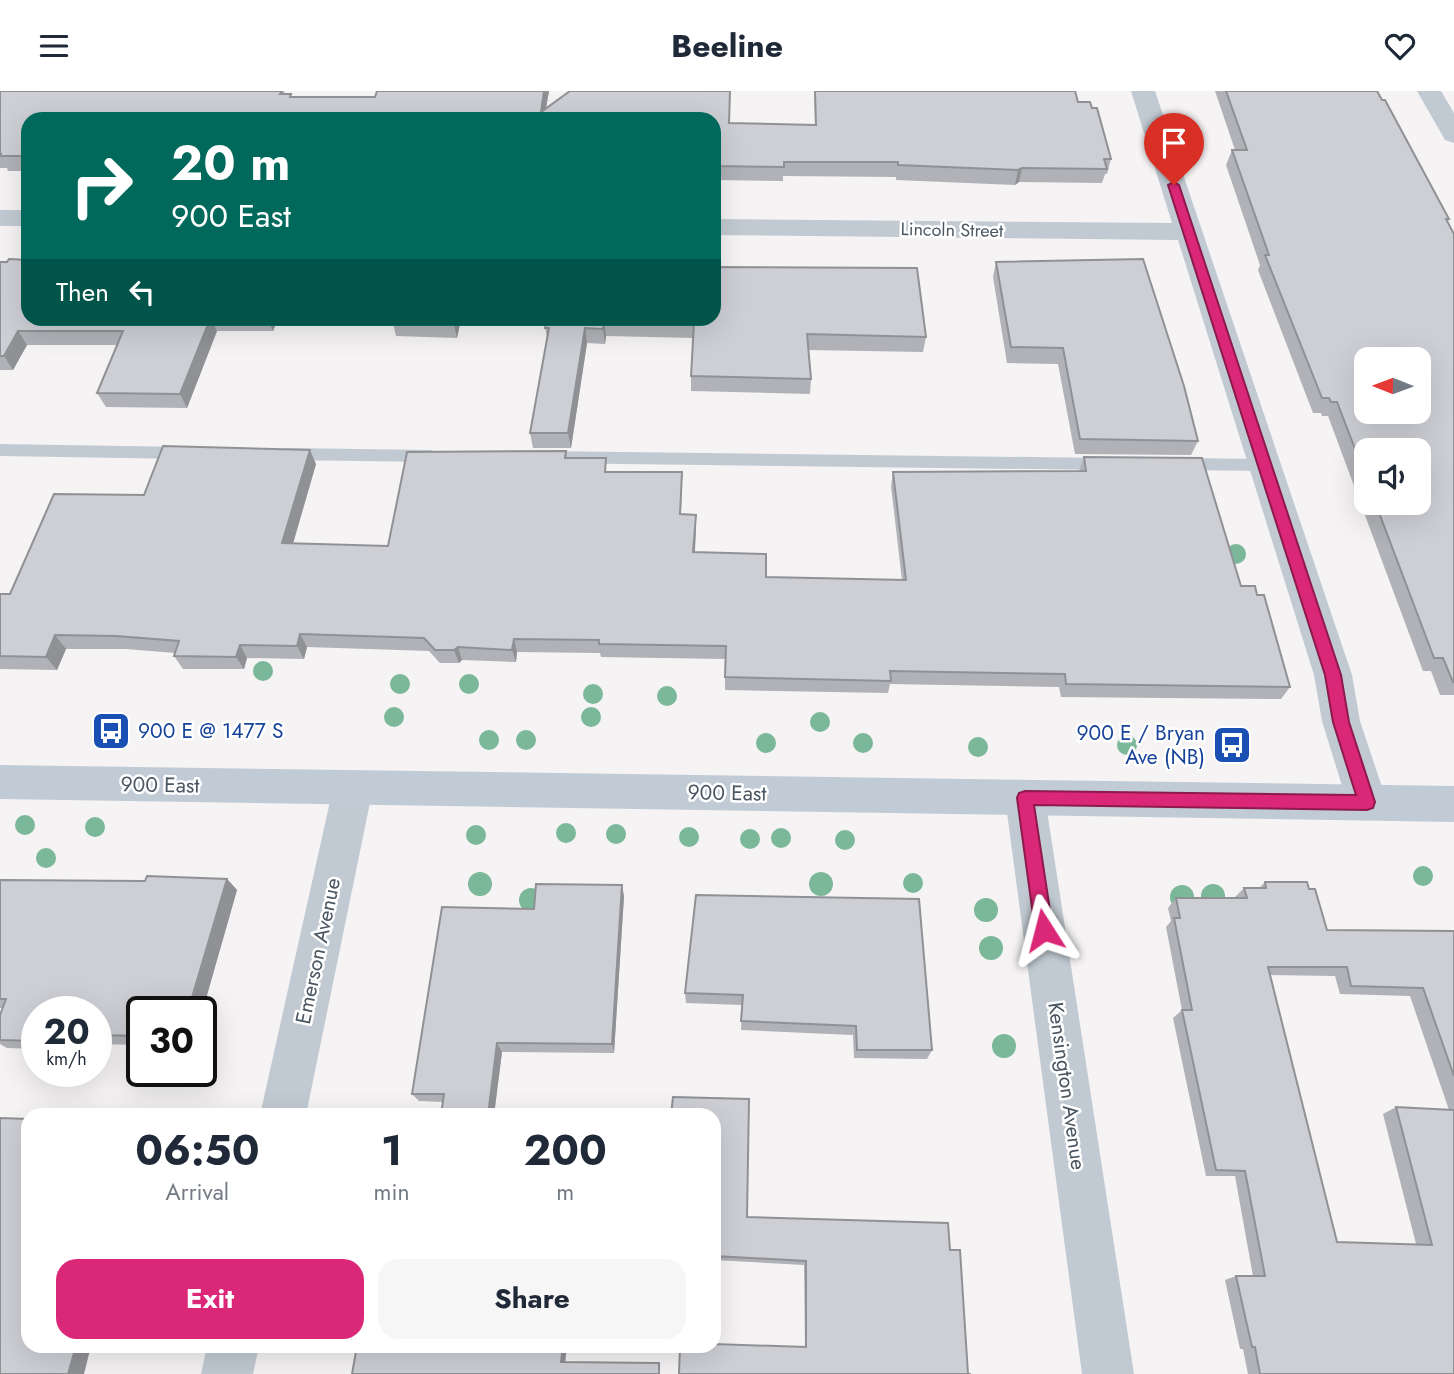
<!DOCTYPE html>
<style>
:root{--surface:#fff;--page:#f6f6f7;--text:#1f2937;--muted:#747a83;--accent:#db2777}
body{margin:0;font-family:Jost,sans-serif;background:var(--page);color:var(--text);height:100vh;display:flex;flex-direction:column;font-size:26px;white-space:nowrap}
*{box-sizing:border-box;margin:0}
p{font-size:23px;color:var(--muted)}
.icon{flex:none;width:38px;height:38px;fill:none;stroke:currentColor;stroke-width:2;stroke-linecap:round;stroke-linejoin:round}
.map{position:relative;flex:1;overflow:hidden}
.details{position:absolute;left:21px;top:1017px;width:700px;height:245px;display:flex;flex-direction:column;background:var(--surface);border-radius:21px;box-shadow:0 7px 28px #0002}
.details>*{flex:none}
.guide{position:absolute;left:21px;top:21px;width:700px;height:214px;border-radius:21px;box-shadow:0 7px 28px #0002;background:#00695c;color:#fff;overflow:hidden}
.needle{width:46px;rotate:271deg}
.buttons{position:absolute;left:1354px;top:256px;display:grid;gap:14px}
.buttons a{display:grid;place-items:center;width:77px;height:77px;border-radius:14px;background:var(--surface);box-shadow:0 7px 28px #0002;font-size:35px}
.speed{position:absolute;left:21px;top:905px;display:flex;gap:14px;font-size:35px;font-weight:700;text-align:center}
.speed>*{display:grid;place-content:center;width:91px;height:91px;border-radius:50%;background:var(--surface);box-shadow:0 7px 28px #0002;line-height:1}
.speed small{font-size:18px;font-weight:400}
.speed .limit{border:4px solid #111;border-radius:10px;background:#fff;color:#111}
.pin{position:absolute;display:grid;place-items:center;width:60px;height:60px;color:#fff;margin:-72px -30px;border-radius:50% 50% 50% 0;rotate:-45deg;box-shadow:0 0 7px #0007}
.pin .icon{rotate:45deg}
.me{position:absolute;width:77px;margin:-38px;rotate:351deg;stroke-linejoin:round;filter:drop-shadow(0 0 5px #0008)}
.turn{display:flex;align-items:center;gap:24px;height:147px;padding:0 35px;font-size:32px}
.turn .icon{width:91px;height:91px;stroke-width:2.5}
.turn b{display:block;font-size:49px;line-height:60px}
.then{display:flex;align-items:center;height:66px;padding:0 35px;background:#0003;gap:14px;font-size:26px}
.eta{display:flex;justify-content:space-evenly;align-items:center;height:119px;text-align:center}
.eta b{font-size:42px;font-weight:700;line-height:49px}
.cta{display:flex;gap:14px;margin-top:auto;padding:14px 35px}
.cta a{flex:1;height:80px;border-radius:21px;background:var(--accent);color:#fff;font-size:28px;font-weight:700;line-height:80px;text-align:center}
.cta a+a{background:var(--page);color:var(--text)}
header{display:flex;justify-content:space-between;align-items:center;height:91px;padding:0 35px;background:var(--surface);font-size:32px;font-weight:700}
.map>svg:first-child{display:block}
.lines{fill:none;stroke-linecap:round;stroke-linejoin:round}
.lane{fill:#c1cad2;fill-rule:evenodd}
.street{fill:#c1cad2;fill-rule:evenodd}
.secondary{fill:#c1cbd6;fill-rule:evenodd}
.tree{fill:#7bb799}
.wall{fill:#b0b2b7;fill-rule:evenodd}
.shaded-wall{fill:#909195}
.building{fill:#cdcfd5;stroke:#909195;stroke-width:2;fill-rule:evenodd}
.route{fill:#db2777;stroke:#8e194d;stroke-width:2}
.labels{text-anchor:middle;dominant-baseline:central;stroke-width:5;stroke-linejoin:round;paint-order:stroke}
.far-street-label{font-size:18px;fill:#4a5661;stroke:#fff}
.transit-label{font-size:21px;fill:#164399;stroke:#fff;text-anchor:start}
.street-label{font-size:21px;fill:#4a5661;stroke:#fff}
</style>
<header><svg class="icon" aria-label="menu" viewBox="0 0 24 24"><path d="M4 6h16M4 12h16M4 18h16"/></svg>Beeline<svg class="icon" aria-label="heart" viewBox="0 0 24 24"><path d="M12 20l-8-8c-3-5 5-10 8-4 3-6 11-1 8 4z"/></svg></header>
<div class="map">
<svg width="1454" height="1283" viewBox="0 0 1454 1283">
<rect width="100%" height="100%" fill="#f5f3f3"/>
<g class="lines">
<path class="lane" d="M 0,353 L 186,356 L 194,362 L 186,368 L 0,365 Z
M 286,357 L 431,359 L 439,365 L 431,371 L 286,369 L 278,363 Z
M 542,360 L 1107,367 L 1115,373 L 1107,379 L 542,372 L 534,366 Z
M 1179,367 L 1265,368 L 1273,374 L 1265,380 L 1179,379 L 1171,373 Z"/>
<path class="street" d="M 1131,0 L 1155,0 L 1352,584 L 1360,630 L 1387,711 L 1381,723 L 1367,729 L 1353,723 L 1347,711 L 1322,630 L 1314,584 L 1178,149 L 714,144 L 714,128 L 1172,132 Z
M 1417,0 L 1441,0 L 1454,22 L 1454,52 L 1445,49 Z
M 0,119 L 28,119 L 28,135 L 0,135 Z
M 353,680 L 367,685 L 373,697 L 306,1024 L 260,1024 L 333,697 L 339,685 Z
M 1025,689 L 1039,695 L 1045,707 L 1134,1283 L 1082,1283 L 1005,707 L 1011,695 Z
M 207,1255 L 259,1255 L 253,1283 L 201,1283 Z"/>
<path class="secondary" d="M 0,674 L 1454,695 L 1454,731 L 0,708 Z"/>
</g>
<g class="tree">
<circle cx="1236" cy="463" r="10"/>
<circle cx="263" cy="580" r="10"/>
<circle cx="400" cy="593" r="10"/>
<circle cx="469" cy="593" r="10"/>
<circle cx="593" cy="603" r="10"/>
<circle cx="667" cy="605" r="10"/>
<circle cx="394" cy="626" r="10"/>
<circle cx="591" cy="626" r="10"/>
<circle cx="820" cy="631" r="10"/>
<circle cx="489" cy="649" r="10"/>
<circle cx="526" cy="649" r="10"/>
<circle cx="766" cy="652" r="10"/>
<circle cx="863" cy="652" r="10"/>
<circle cx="1127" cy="654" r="10"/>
<circle cx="978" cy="656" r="10"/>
<circle cx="25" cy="734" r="10"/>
<circle cx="95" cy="736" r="10"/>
<circle cx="566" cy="742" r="10"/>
<circle cx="616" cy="743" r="10"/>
<circle cx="476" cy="744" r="10"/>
<circle cx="689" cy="746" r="10"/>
<circle cx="781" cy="747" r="10"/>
<circle cx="750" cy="748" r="10"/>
<circle cx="845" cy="749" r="10"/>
<circle cx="46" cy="767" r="10"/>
<circle cx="1423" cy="785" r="10"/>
<circle cx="480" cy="793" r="12"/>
<circle cx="821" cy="793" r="12"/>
<circle cx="913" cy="792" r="10"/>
<circle cx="1213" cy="805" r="12"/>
<circle cx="1182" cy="806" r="12"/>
<circle cx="531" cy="809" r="12"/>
<circle cx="986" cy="819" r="12"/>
<circle cx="991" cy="857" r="12"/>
<circle cx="1004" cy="955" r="12"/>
</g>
<path class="wall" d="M 0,0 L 284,0 L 285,3 L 291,3 L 292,6 L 375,6 L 377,0 L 549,0 L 546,17 L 570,0 L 730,0 L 729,32 L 815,34 L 814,0 L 1075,0 L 1078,11 L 1090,11 L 1092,17 L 1097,17 L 1111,68 L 1107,83 L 1105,83 L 1102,92 L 1019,91 L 1015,94 L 896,89 L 896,86 L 783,85 L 783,90 L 714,89 L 714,28 L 28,28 L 28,80 L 8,80 L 7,77 L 0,77 Z
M 1215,0 L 1377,0 L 1449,128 L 1448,131 L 1454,143 L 1454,604 L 1440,604 L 1431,580 L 1423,580 L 1328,325 L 1322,325 L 1321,322 L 1313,322 L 1258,179 L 1260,174 L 1226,74 L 1232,59 L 1235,59 ZM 1367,359 L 1419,411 L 1367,411 Z
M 0,171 L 28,228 L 278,228 L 273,240 L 217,240 L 187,317 L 106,316 L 97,302 L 117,254 L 27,254 L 13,279 L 0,279 Z
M 996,171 L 1198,350 L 1191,364 L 1075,363 L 1058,273 L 1007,272 L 993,186 Z
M 392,228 L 461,228 L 457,247 L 396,245 Z
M 547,228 L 714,228 L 926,246 L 923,261 L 808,259 L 811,288 L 810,303 L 691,300 L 691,285 L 693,247 L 606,245 L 605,253 L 587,252 L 571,357 L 533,357 L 530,342 L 547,246 L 545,237 Z
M 566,360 L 567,367 L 608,381 L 682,395 L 681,423 L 696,424 L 695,461 L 766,486 L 902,489 L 891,395 L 893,381 L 1079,380 L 1084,366 L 1241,495 L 1290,596 L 1281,608 L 1061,606 L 1059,596 L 890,593 L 888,602 L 725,599 L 725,568 L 601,566 L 600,562 L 517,561 L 516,571 L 462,569 L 459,572 L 440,572 L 429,560 L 307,556 L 304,568 L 247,567 L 244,578 L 183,578 L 174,565 L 175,562 L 126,558 L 66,558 L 57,579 L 0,578 L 0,503 L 10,503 L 144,404 L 316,373 L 293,453 L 388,455 Z
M 227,788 L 237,799 L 201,925 L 201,920 L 142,920 L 142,954 L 96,953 L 96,920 L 37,920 L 37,958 L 7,957 L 0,953 L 0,924 L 3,917 L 0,917 L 0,789 L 145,790 Z
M 1265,791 L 1309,798 L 1327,839 L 1454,840 L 1454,1283 L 1248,1283 L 1243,1258 L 1240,1258 L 1225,1189 L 1236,1185 L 1253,1185 L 1235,1085 L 1206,1085 L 1173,927 L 1182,919 L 1166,836 L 1171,830 L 1168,817 L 1176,807 L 1235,807 L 1235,806 L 1244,797 L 1259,797 ZM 1270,884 L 1335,885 L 1340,903 L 1410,905 L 1449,1019 L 1396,1016 L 1383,1023 L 1416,1153 L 1337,1151 Z
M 696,804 L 932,959 L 927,968 L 854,967 L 853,944 L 741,939 L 742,914 L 686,912 L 685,902 Z
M 624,805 L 614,962 L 502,961 L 494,1024 L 441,1024 L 443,1011 L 419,1010 L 412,1003 L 534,818 Z
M 714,1024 L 747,1126 L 950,1159 L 968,1283 L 805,1256 L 804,1174 L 714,1169 Z"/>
<path class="shaded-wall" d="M 544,0 L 549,0 L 544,28 L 541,21 Z
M 1022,77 L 1019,91 L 1015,94 L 1018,79 Z
M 210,228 L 211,228 L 217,240 L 187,317 L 180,303 Z
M 268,228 L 278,228 L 273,240 Z
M 453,228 L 461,228 L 457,247 L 453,230 Z
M 604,230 L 606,245 L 605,253 L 603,238 Z
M 585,237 L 587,252 L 571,357 L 568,342 Z
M 18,240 L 27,254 L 13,279 L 4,265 Z
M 310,359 L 316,373 L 289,466 L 282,452 Z
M 696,424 L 696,438 L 694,475 L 693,461 Z
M 300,543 L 307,556 L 304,568 L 297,555 Z
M 55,544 L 66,558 L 57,579 L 46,566 Z
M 514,548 L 517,561 L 516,571 L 512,559 Z
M 240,554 L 247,567 L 244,578 L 236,566 Z
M 458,556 L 462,569 L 459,572 L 454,559 Z
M 227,788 L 237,799 L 201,925 L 201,920 L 188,920 Z
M 622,794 L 624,805 L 614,962 L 612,953 Z
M 497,952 L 502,961 L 494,1024 L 488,1024 Z
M 76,1255 L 91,1255 L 84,1283 L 68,1283 Z
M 563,1255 L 567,1255 L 565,1273 L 561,1271 Z"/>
<path class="building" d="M 0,0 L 282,0 L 280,3 L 291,3 L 290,6 L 375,6 L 377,0 L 544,0 L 541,21 L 570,0 L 730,0 L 729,32 L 816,34 L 815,0 L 1075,0 L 1078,11 L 1090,11 L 1092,17 L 1097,17 L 1111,68 L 1104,68 L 1107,78 L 1022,77 L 1018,79 L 898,74 L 898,71 L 784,71 L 784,76 L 714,75 L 714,28 L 28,28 L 28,65 L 0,65 L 1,63 L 0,63 Z
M 1226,0 L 1377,0 L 1382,9 L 1385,9 L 1449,128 L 1446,128 L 1454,143 L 1454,591 L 1453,591 L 1443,567 L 1434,567 L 1375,411 L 1419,411 L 1419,359 L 1367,359 L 1367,389 L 1337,311 L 1331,311 L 1329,307 L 1322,307 L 1265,164 L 1269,164 L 1232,59 L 1247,59 ZM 1367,268 L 1419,268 L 1419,320 L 1367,320 Z
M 9,168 L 28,169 L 28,228 L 210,228 L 180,303 L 97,302 L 123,240 L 18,240 L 4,265 L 0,265 L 0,171 L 7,171 Z
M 1143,168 L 1184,295 L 1198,350 L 1080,348 L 1063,257 L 1011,256 L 996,171 Z
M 714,176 L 917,177 L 926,246 L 807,243 L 811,288 L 691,285 L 694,232 L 604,230 L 603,238 L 585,237 L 568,342 L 530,342 L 549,237 L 545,237 L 547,228 L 714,228 Z
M 392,228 L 453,228 L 453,230 L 391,229 Z
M 163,355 L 310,359 L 282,452 L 388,455 L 407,361 L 566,360 L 565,367 L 606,367 L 605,381 L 682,381 L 680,423 L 696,424 L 693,461 L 766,463 L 766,486 L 906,489 L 893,381 L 1086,380 L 1084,366 L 1202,367 L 1241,495 L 1255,495 L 1257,504 L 1264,504 L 1290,596 L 1066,593 L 1065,583 L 890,580 L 891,590 L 725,586 L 726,555 L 599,553 L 599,549 L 514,548 L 512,559 L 458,556 L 454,559 L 435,559 L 424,547 L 300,543 L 297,555 L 240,554 L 236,566 L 174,565 L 179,550 L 116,545 L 55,544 L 46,566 L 0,565 L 0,503 L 10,503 L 54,403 L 144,404 Z
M 147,785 L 227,788 L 188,920 L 142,920 L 142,945 L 96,944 L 96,920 L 37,920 L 36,950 L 0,949 L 0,924 L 6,908 L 0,908 L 0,789 L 145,790 Z
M 1265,791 L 1307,791 L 1309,798 L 1315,798 L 1327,839 L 1454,840 L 1454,985 L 1423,897 L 1351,895 L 1347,876 L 1268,876 L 1337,1151 L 1432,1154 L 1396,1016 L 1454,1019 L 1454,1283 L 1260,1283 L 1255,1256 L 1252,1256 L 1236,1185 L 1265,1185 L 1245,1080 L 1216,1079 L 1182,919 L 1192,919 L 1174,827 L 1180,827 L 1176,807 L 1247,807 L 1244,797 L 1266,797 Z
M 536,793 L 622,794 L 612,953 L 497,952 L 488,1024 L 441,1024 L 444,1003 L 412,1003 L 442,816 L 534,818 Z
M 696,804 L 919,808 L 932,959 L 857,959 L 856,935 L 741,930 L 743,904 L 685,902 Z
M 673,1006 L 749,1008 L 747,1126 L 948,1132 L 950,1159 L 960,1159 L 968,1283 L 971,1283 L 679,1283 L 680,1255 L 714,1255 L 714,1253 L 806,1256 L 806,1170 L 714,1165 L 714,1024 L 671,1024 Z
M 0,1027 L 28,1028 L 28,1255 L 76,1255 L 68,1283 L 0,1283 Z
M 357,1255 L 563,1255 L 561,1271 L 659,1272 L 659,1283 L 352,1283 Z"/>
<path class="route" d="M 1174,91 L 1179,94 L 1341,584 L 1349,631 L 1375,711 L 1373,717 L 1367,719 L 1034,714 L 1053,839 L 1050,845 L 1044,847 L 1038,845 L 1035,839 L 1017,707 L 1019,702 L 1025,700 L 1356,704 L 1333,631 L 1325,584 L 1168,94 Z"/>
<defs>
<symbol id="bus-square" viewBox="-11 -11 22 22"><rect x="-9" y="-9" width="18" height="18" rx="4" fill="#1a4fb4" stroke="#fff"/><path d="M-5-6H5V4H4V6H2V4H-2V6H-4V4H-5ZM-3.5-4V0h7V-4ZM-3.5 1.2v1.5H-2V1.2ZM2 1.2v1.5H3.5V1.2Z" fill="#fff"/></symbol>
</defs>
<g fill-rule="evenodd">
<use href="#bus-square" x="89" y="618" width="44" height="44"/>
<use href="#bus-square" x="1210" y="632" width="44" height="44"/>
</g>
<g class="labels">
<g class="far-street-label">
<text transform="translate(952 139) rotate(1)">Lincoln Street</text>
</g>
<g class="transit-label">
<text x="138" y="640">900 E @ 1477 S</text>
<text x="1205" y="642" text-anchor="end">900 E / Bryan<tspan x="1205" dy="24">Ave (NB)</tspan></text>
</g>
<g class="street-label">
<text transform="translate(160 694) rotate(1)">900 East</text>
<text transform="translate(727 702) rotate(1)">900 East</text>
<text transform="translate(318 860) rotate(-78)">Emerson Avenue</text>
<text transform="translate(1067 995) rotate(82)">Kensington Avenue</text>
</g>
</g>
</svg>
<div class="buttons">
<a><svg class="needle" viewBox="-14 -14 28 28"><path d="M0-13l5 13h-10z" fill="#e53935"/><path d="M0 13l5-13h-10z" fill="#747a83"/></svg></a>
<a><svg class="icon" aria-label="sound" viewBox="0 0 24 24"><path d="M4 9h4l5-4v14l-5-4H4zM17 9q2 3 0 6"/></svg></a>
</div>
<div class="speed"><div>20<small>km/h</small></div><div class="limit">30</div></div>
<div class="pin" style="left:1174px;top:94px;background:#d93025"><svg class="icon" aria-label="arrive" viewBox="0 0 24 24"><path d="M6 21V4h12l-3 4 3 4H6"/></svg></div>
<svg class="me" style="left:1044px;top:839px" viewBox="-20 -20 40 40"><path d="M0-17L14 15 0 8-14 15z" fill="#db2777" stroke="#fff" stroke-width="4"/></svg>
<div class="guide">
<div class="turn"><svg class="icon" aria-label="right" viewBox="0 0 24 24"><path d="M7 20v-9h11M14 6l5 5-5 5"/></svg><div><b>20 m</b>900 East</div></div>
<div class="then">Then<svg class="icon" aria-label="left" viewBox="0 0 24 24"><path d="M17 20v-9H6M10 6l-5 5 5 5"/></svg></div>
</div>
<section class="details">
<div class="eta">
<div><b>06:50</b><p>Arrival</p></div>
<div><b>1</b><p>min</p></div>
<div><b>200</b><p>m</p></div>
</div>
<div class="cta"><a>Exit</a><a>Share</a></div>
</section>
</div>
